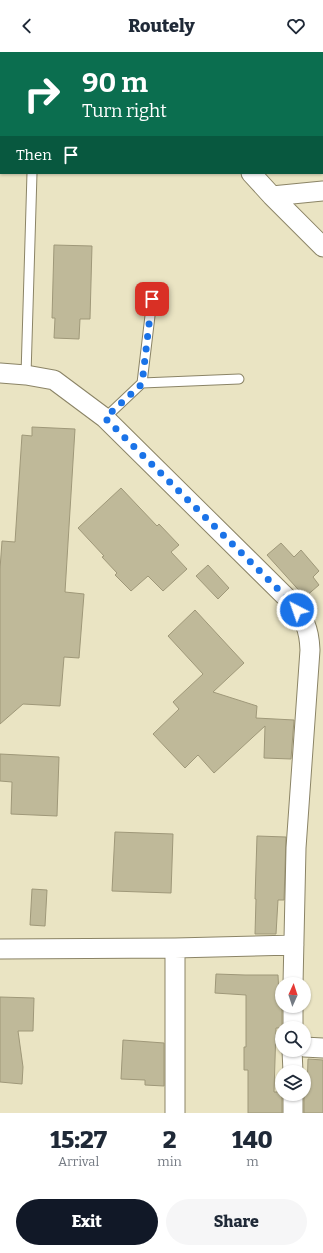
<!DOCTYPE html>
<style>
:root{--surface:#fff;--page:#f6f6f7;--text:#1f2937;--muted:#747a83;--accent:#111827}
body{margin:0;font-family:Bitter,serif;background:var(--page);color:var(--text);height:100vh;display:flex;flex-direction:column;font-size:15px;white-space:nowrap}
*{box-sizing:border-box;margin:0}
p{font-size:13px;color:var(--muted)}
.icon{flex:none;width:22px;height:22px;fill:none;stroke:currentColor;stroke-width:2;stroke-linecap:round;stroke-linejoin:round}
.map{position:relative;height:1061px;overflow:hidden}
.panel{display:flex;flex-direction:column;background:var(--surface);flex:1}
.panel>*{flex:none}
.hud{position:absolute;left:0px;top:0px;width:323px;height:122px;box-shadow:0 1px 3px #0004;background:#0b6e4f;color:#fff;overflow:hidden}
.needle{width:26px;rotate:3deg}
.fabs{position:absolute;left:275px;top:925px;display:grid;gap:8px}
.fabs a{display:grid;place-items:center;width:36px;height:36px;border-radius:50%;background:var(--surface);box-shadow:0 1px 3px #0004;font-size:20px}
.pin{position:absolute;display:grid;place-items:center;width:34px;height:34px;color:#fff;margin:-17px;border-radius:8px;box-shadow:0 2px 6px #0006}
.me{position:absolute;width:44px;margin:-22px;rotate:319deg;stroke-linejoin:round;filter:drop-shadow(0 0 3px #0008)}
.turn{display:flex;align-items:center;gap:14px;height:84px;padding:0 16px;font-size:18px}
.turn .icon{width:52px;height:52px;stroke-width:2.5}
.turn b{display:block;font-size:28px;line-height:34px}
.then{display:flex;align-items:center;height:38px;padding:0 16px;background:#0003;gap:8px;font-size:15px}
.eta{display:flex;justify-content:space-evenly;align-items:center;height:68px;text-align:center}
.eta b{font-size:24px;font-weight:800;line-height:28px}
.primary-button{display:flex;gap:8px;margin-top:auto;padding:8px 16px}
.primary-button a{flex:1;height:46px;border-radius:24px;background:var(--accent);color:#fff;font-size:16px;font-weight:800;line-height:46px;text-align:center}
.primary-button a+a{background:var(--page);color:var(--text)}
header{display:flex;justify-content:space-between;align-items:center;height:52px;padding:0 16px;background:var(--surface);font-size:18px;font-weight:800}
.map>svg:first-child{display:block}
.building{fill:#bfb999;stroke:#9f9879}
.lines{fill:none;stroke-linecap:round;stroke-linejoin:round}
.lane-casing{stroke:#8b8466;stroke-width:11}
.street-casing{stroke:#8b8466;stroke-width:21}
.lane{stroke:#fff;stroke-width:9}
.street{stroke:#fff;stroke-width:19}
.route{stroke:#1a73e8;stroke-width:7;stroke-dasharray:0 12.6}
</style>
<header><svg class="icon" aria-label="back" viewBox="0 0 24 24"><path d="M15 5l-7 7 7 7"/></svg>Routely<svg class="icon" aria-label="heart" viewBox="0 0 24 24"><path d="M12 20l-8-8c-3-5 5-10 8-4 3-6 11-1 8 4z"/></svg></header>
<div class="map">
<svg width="323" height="1061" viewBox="0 0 323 1061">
<rect width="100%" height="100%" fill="#eae4c3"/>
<path class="building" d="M 54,193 L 92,194 L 90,267 L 80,267 L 79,287 L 54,286 L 55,266 L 52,266 Z
M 32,375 L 75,377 L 65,540 L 84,542 L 79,606 L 64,605 L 60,654 L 23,652 L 0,672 L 0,517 L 2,489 L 15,490 L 22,383 L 32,384 Z
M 121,436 L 157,474 L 159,472 L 179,493 L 171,500 L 187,517 L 163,539 L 148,524 L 131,539 L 115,523 L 117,521 L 102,505 L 104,504 L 78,476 Z
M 281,491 L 294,505 L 301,498 L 319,519 L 313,525 L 319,533 L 305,545 L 267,503 Z
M 208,513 L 229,536 L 218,547 L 196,524 Z
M 195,558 L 244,611 L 213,640 L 257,654 L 256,666 L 294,668 L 291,707 L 264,706 L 265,674 L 214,721 L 198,703 L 185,716 L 153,682 L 179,657 L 173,650 L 203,622 L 168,584 Z
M 0,702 L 59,705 L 57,764 L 11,762 L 12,730 L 0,729 Z
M 115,780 L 173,782 L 171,841 L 112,839 Z
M 257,784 L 286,785 L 284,848 L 278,848 L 276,882 L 255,882 L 256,847 L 255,847 Z
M 32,837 L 47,838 L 45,874 L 30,873 Z
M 216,922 L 245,923 L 278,923 L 279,944 L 282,944 L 282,976 L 276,976 L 274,1040 L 282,1040 L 282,1061 L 248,1061 L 248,1018 L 244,1018 L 244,995 L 246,995 L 246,943 L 215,941 Z
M 0,945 L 34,946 L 33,979 L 18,979 L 23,1015 L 22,1032 L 0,1030 Z
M 123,988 L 164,991 L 164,1034 L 145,1033 L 145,1028 L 121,1027 Z
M 308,1007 L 323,1008 L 323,1061 L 304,1061 L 304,1040 L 307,1040 Z"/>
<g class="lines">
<defs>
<path id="lane" d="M 26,323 L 32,121
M 142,331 L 239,327
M 105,366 L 142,331 L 152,247"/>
<path id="street" d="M 0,48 L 1,49
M 322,53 L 323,53
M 251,121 L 272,144 L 323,195
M 272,144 L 323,139
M 0,321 L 26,323 L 54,328 L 105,366 L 290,549 C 304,568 309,574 310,598 L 296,796 L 293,932
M 0,897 L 175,896 L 294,893
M 293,976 L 293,954
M 304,995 L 323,996
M 292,998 L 293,1020
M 293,1042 L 293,1061
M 175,1061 L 175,896"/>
</defs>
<use href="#lane" class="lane-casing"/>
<use href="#street" class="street-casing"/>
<use href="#lane" class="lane"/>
<use href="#street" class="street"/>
</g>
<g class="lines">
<path class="route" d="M 152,247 L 142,332 L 105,366 L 290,549 L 297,558"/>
</g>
</svg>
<div class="fabs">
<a><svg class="needle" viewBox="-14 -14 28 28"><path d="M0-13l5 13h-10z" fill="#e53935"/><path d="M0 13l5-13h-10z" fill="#747a83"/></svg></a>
<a><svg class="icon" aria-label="search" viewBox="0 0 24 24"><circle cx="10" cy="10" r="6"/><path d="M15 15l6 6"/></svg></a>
<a><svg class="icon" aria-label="layers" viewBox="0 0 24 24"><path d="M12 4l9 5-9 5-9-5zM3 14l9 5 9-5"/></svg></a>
</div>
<div class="pin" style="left:152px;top:247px;background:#d93025"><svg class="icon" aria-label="arrive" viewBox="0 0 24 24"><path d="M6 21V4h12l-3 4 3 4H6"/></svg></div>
<svg class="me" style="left:297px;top:558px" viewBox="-20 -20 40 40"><circle r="17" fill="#1a73e8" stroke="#fff" stroke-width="3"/><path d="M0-11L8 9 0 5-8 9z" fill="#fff"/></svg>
<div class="hud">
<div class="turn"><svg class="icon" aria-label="right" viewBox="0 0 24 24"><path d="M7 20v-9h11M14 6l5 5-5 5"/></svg><div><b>90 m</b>Turn right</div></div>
<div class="then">Then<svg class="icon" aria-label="arrive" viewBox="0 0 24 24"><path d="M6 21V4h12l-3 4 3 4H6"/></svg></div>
</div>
</div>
<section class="panel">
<div class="eta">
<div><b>15:27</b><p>Arrival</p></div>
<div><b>2</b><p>min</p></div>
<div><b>140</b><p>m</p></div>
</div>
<div class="primary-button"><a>Exit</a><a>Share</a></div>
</section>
